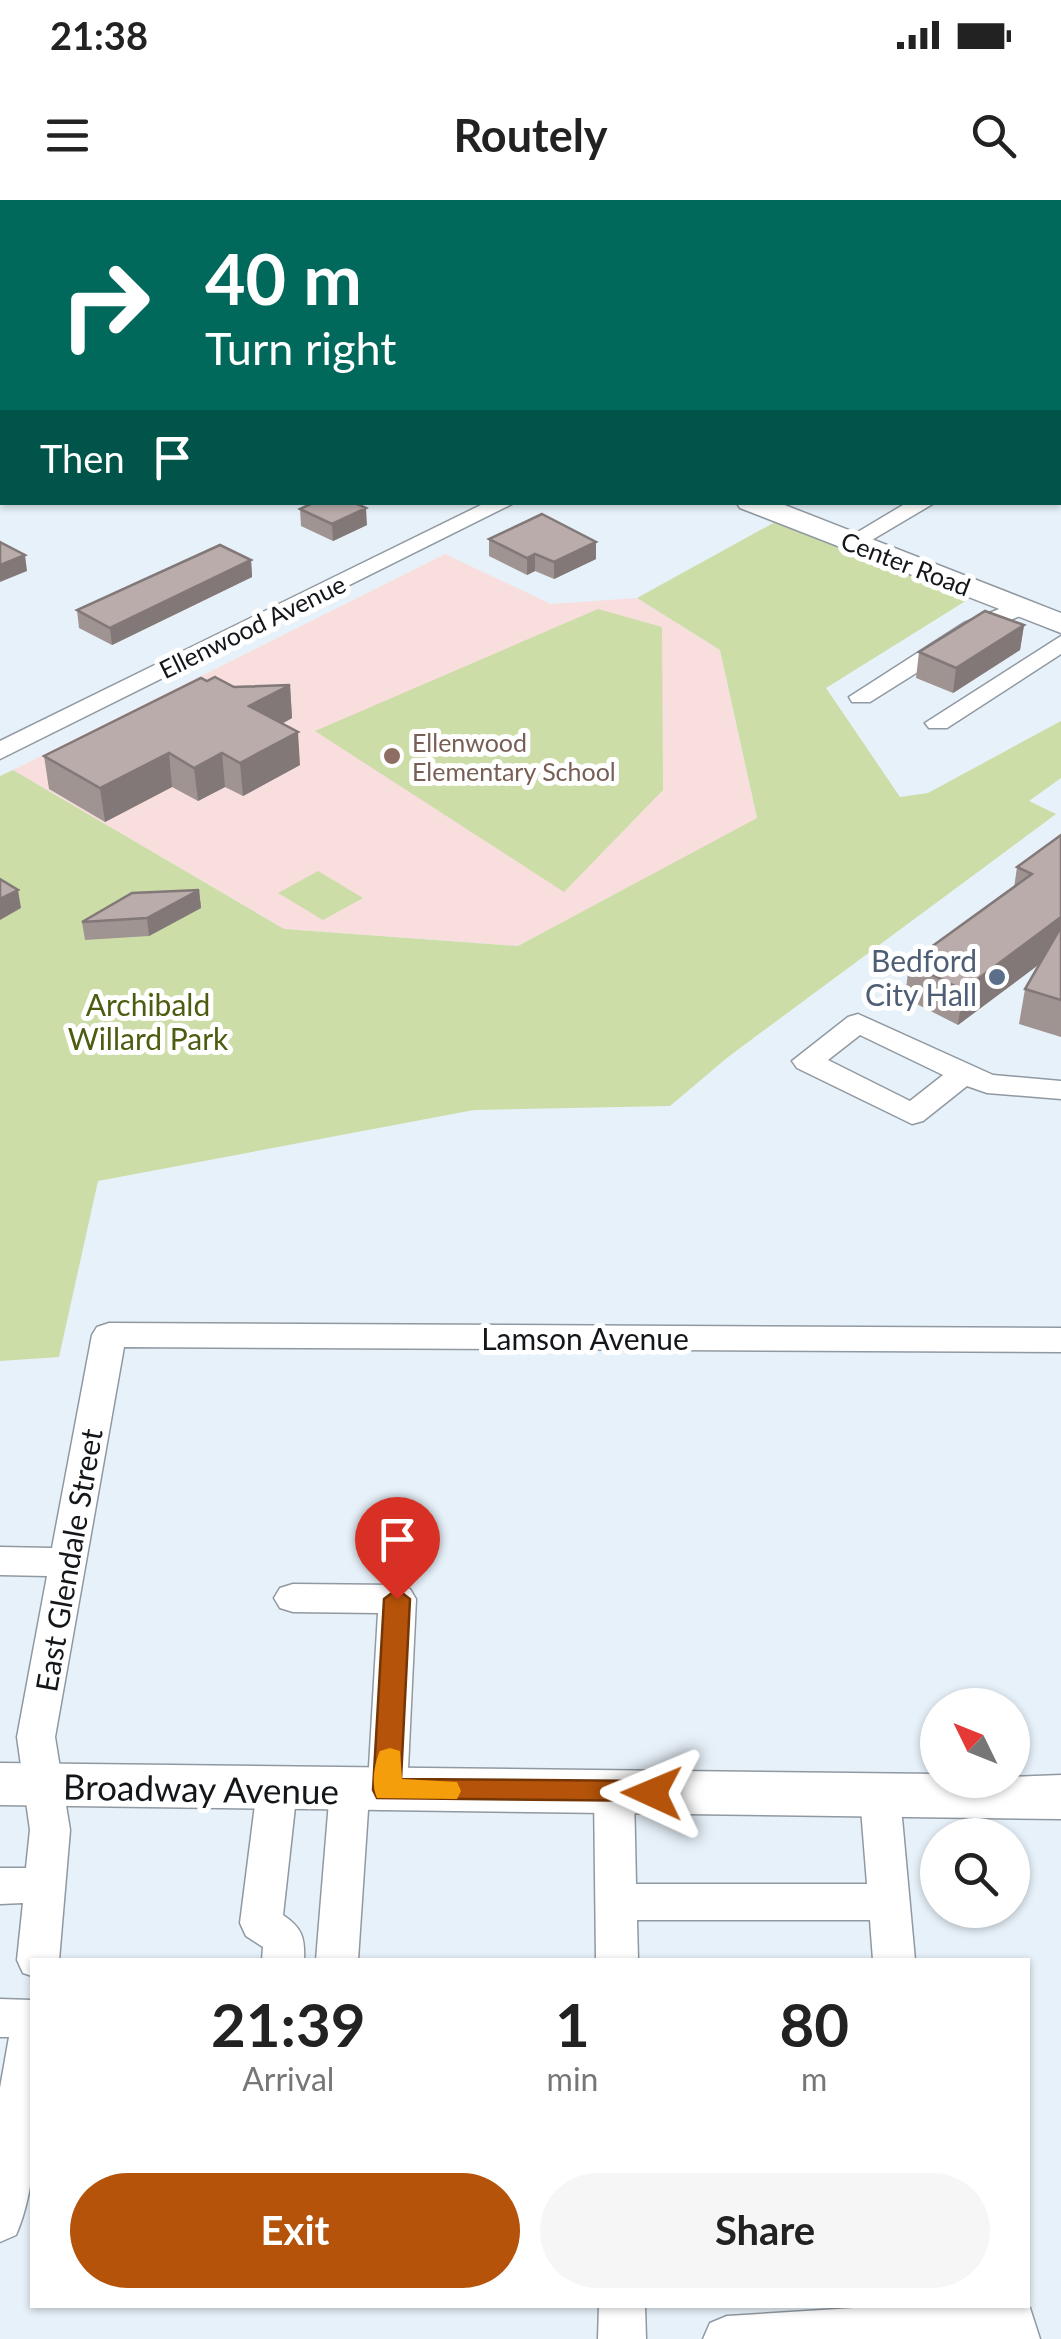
<!DOCTYPE html>
<style>
:root{--surface:#fff;--page:#f6f6f6;--text:#222;--muted:#767676;--accent:#b45309}
body{margin:0;font-family:Lato,sans-serif;background:var(--page);color:var(--text);height:100vh;display:flex;flex-direction:column;font-size:38px;white-space:nowrap}
*{box-sizing:border-box;margin:0}
p{font-size:32px;color:var(--muted)}
.icon{flex:none;width:55px;height:55px;fill:none;stroke:currentColor;stroke-width:2;stroke-linecap:round;stroke-linejoin:round}
.map{position:relative;flex:1;overflow:hidden}
.sheet{position:absolute;left:30px;top:1758px;width:1000px;height:350px;display:flex;flex-direction:column;background:var(--surface);border-radius:0px;box-shadow:0 2px 8px #0004}
.sheet>*{flex:none}
.hud{position:absolute;left:0px;top:0px;width:1062px;height:305px;box-shadow:0 2px 8px #0004;background:#00695c;color:#fff;overflow:hidden}
.needle{width:65px;rotate:313deg}
.buttons{position:absolute;left:920px;top:1488px;display:grid;gap:20px}
.buttons a{display:grid;place-items:center;width:110px;height:110px;border-radius:50%;background:var(--surface);box-shadow:0 2px 8px #0004;font-size:50px}
.pin{position:absolute;display:grid;place-items:center;width:85px;height:85px;color:#fff;margin:-102px -42px;border-radius:50% 50% 50% 0;rotate:-45deg;box-shadow:0 0 10px #0007}
.pin .icon{rotate:45deg}
.me{position:absolute;width:110px;margin:-55px;rotate:271deg;stroke-linejoin:round;filter:drop-shadow(0 0 8px #0008)}
.turn{display:flex;align-items:center;gap:35px;height:210px;padding:0 40px;font-size:45px}
.turn .icon{width:130px;height:130px;stroke-width:2.5}
.turn b{display:block;font-size:70px;line-height:85px}
.then{display:flex;align-items:center;height:95px;padding:0 40px;background:#0003;gap:20px;font-size:38px}
.eta{display:flex;justify-content:space-evenly;align-items:center;height:170px;text-align:center}
.eta b{font-size:60px;font-weight:700;line-height:70px}
.cta{display:flex;gap:20px;margin-top:auto;padding:20px 40px}
.cta a{flex:1;height:115px;border-radius:60px;background:var(--accent);color:#fff;font-size:40px;font-weight:700;line-height:115px;text-align:center}
.cta a+a{background:var(--page);color:var(--text)}
.status{display:flex;justify-content:space-between;align-items:center;height:70px;padding:0 50px;background:var(--surface);direction:ltr}
.status svg{height:28px;fill:currentColor}
header{display:flex;justify-content:space-between;align-items:center;height:130px;padding:0 40px;background:var(--surface);font-size:45px;font-weight:700}
.map>svg:first-child{display:block}
.education{fill:#f9dede}
.green{fill:#cddda7}
.lines{fill:none;stroke-linecap:round;stroke-linejoin:round}
.minor-casing{stroke:#9099a1;stroke-width:3}
.major-casing{stroke:#9099a1;stroke-width:3}
.minor{fill:#fff;fill-rule:evenodd}
.major{fill:#fff;fill-rule:evenodd}
.wall{fill:#9f9492}
.shaded-wall{fill:#827877}
.building{fill:#b9acaa;stroke:#827877;stroke-width:2.5}
.route{fill:#b45309;stroke:#753606;stroke-width:2.5}
.slow{fill:#f59e0b}
.education-dot{fill:#8d6e63;stroke:#fff;stroke-width:4}
.service-dot{fill:#5c6f8a;stroke:#fff;stroke-width:4}
.labels{text-anchor:middle;dominant-baseline:central;stroke-width:10;stroke-linejoin:round;paint-order:stroke}
.far-street-label{font-size:25px;fill:#14171a;stroke:#fff}
.far-education-label{font-size:25px;fill:#785e54;stroke:#fff;text-anchor:start}
.service-label{font-size:30px;fill:#4e5e75;stroke:#fff;text-anchor:end}
.park-label{font-size:30px;fill:#4c5c10;stroke:#fff}
.street-label{font-size:30px;fill:#14171a;stroke:#fff}
.near-street-label{font-size:35px;fill:#14171a;stroke:#fff}
</style>
<div class="status"><b>21:38</b><svg viewBox="0 0 49 12"><path d="M0 12V9h3v3zM5 12V6h3v6zM10 12V3h3v9zM15 12V0h3v12zM26 1h20v11H26zM47 4h2v5h-2z"/></svg></div>
<header><svg class="icon" aria-label="menu" viewBox="0 0 24 24"><path d="M4 6h16M4 12h16M4 18h16"/></svg>Routely<svg class="icon" aria-label="search" viewBox="0 0 24 24"><circle cx="10" cy="10" r="6"/><path d="M15 15l6 6"/></svg></header>
<div class="map">
<svg width="1061" height="2139" viewBox="0 0 1061 2139">
<rect width="100%" height="100%" fill="#e7f1f9"/>
<path class="education" d="M 445,354 L 551,404 L 637,398 L 720,450 L 757,619 L 518,746 L 284,729 L 13,570 Z"/>
<path class="green" d="M 786,316 L 980,392 L 826,488 L 900,597 L 928,593 L 1061,521 L 1061,578 L 1029,601 L 1056,614 L 728,857 L 670,906 L 474,910 L 98,981 L 59,1157 L 0,1161 L 0,576 L 13,570 L 284,729 L 518,746 L 757,618 L 720,450 L 637,398 Z
M 598,409 L 662,427 L 663,590 L 564,692 L 315,531 Z
M 318,671 L 363,698 L 323,720 L 278,693 Z"/>
<g class="lines">
<defs>
<path id="minor" d="M 2,79 L 2,91 L 0,92 L 0,80 Z
M 2,273 L 2,287 L 0,288 L 0,274 Z
M 487,302 L 516,302 L 0,559 L 0,541 Z
M 908,302 L 936,302 L 860,347 L 844,347 L 841,342 Z
M 1019,401 L 1027,403 L 1027,413 L 980,433 L 870,502 L 852,502 L 849,497 L 964,423 Z
M 1061,436 L 1061,454 L 947,528 L 929,528 L 925,523 Z
M 858,814 L 993,875 L 1061,881 L 1061,899 L 987,893 L 967,886 L 923,921 L 912,924 L 797,868 L 792,861 L 848,817 ZM 860,835 L 943,875 L 910,901 L 828,860 Z
M 109,1123 L 1061,1128 L 1061,1152 L 124,1147 L 55,1537 L 70,1630 L 59,1760 L 32,1760 L 32,1776 L 23,1773 L 17,1760 L 23,1703 L 0,1704 L 0,1668 L 26,1668 L 30,1630 L 17,1537 L 47,1376 L 0,1375 L 0,1347 L 52,1348 L 92,1135 L 97,1127 Z
M 293,1384 L 397,1385 L 410,1389 L 416,1399 L 407,1590 L 401,1602 L 387,1606 L 373,1602 L 369,1595 L 358,1760 L 316,1760 L 330,1589 L 336,1577 L 350,1573 L 364,1577 L 368,1584 L 378,1413 L 293,1412 L 280,1408 L 274,1398 L 280,1388 Z
M 277,1573 L 291,1577 L 297,1589 L 283,1715 C 302,1728 305,1737 304,1760 L 262,1760 L 263,1747 L 246,1736 L 240,1723 L 257,1589 L 263,1577 Z
M 614,1575 L 628,1580 L 634,1592 L 636,1684 L 867,1684 L 860,1596 L 866,1584 L 880,1579 L 894,1584 L 900,1596 L 915,1760 L 873,1760 L 870,1720 L 637,1720 L 638,1760 L 596,1760 L 594,1592 L 600,1580 Z
M 0,1799 L 32,1800 C 32,1874 46,1966 16,2035 L 0,2042 L 0,1888 L 9,1837 L 0,1837 Z
M 599,2105 L 645,2105 L 646,2139 L 598,2139 Z
M 901,2105 L 1023,2105 L 1030,2108 L 1040,2139 L 703,2139 L 710,2123 L 727,2116 Z"/>
<path id="major" d="M 736,302 L 777,302 L 1061,413 L 1061,433 L 740,308 Z
M 0,1563 L 938,1574 L 938,1580 L 1061,1575 L 1061,1619 L 0,1605 Z"/>
</defs>
<use href="#minor" class="minor-casing"/>
<use href="#major" class="major-casing"/>
<use href="#minor" class="minor"/>
<use href="#major" class="major"/>
</g>
<path class="wall" d="M 300,309 L 367,325 L 333,341 L 301,326 Z
M 489,339 L 596,359 L 554,379 L 535,371 L 527,375 L 489,356 Z
M 251,360 L 252,377 L 112,445 L 79,428 L 77,410 Z
M 1024,425 L 1020,450 L 953,493 L 916,478 L 919,452 Z
M 207,481 L 234,487 L 290,485 L 292,518 L 282,524 L 300,565 L 243,596 L 225,587 L 198,601 L 172,587 L 105,622 L 49,589 L 44,556 Z
M 1061,635 L 1061,837 L 1019,824 L 1025,789 L 1040,763 L 958,825 L 905,798 L 909,763 L 1014,688 L 1017,667 Z
M 199,690 L 201,708 L 149,736 L 85,740 L 82,722 Z"/>
<path class="shaded-wall" d="M 0,216 L 2,216 L 2,231 L 0,232 Z
M 366,308 L 367,325 L 333,341 L 332,324 Z
M 596,342 L 596,359 L 554,379 L 554,362 Z
M 535,354 L 535,371 L 527,375 L 527,358 Z
M 25,355 L 27,371 L 0,382 L 0,365 Z
M 251,360 L 252,377 L 112,445 L 110,428 Z
M 1024,425 L 1020,450 L 953,493 L 956,468 Z
M 290,485 L 292,518 L 251,539 L 249,506 Z
M 298,532 L 300,565 L 243,596 L 240,563 Z
M 169,553 L 172,587 L 105,622 L 100,588 Z
M 222,553 L 225,587 L 198,601 L 194,568 Z
M 18,690 L 21,708 L 0,720 L 0,699 Z
M 199,690 L 201,708 L 149,736 L 147,718 Z
M 1061,717 L 1061,748 L 958,825 L 963,790 Z"/>
<path class="building" d="M 0,199 L 2,200 L 2,216 L 0,216 Z
M 315,302 L 353,302 L 366,308 L 332,324 L 300,309 Z
M 542,314 L 596,342 L 554,362 L 535,354 L 527,358 L 489,339 Z
M 0,342 L 25,355 L 0,365 Z
M 220,345 L 251,360 L 110,428 L 77,410 Z
M 985,411 L 1024,425 L 956,468 L 919,452 Z
M 215,477 L 234,487 L 290,485 L 249,506 L 298,532 L 240,563 L 222,553 L 194,568 L 169,553 L 100,588 L 44,556 L 201,478 L 207,481 Z
M 1061,635 L 1061,717 L 963,790 L 909,763 L 1032,674 L 1017,667 Z
M 0,679 L 18,690 L 0,699 Z
M 199,690 L 147,718 L 82,722 L 132,693 Z
M 1061,727 L 1061,800 L 1025,789 Z"/>
<path class="route" d="M 397,1389 L 410,1399 L 401,1579 L 652,1581 L 662,1585 L 666,1593 L 662,1601 L 377,1598 L 373,1590 L 384,1399 Z"/>
<path class="slow" d="M 390,1548 L 400,1551 L 402,1579 L 457,1582 L 461,1591 L 457,1599 L 377,1598 C 371,1585 374,1564 380,1551 Z"/>
<circle class="education-dot" cx="392" cy="556" r="10"/>
<circle class="service-dot" cx="997" cy="777" r="10"/>
<g class="labels">
<g class="far-street-label">
<text transform="translate(906 363) rotate(21)">Center Road</text>
<text transform="translate(252 426) rotate(-26)">Ellenwood Avenue</text>
</g>
<g class="far-education-label">
<text x="412" y="542">Ellenwood<tspan x="412" dy="29">Elementary School</tspan></text>
</g>
<g class="service-label">
<text x="977" y="760">Bedford<tspan x="977" dy="34">City Hall</tspan></text>
</g>
<g class="park-label">
<text x="148" y="804">Archibald<tspan x="148" dy="34">Willard Park</tspan></text>
</g>
<g class="street-label">
<text x="585" y="1138">Lamson Avenue</text>
<text transform="translate(68 1360) rotate(-80)">East Glendale Street</text>
</g>
<g class="near-street-label">
<text transform="translate(201 1588) rotate(1)">Broadway Avenue</text>
</g>
</g>
</svg>
<div class="buttons">
<a><svg class="needle" viewBox="-14 -14 28 28"><path d="M0-13l5 13h-10z" fill="#e53935"/><path d="M0 13l5-13h-10z" fill="#767676"/></svg></a>
<a><svg class="icon" aria-label="search" viewBox="0 0 24 24"><circle cx="10" cy="10" r="6"/><path d="M15 15l6 6"/></svg></a>
</div>
<div class="pin" style="left:397px;top:1399px;background:#d93025"><svg class="icon" aria-label="arrive" viewBox="0 0 24 24"><path d="M6 21V4h12l-3 4 3 4H6"/></svg></div>
<svg class="me" style="left:652px;top:1593px" viewBox="-20 -20 40 40"><path d="M0-17L14 15 0 8-14 15z" fill="#b45309" stroke="#fff" stroke-width="4"/></svg>
<div class="hud">
<div class="turn"><svg class="icon" aria-label="right" viewBox="0 0 24 24"><path d="M7 20v-9h11M14 6l5 5-5 5"/></svg><div><b>40 m</b>Turn right</div></div>
<div class="then">Then<svg class="icon" aria-label="arrive" viewBox="0 0 24 24"><path d="M6 21V4h12l-3 4 3 4H6"/></svg></div>
</div>
<section class="sheet">
<div class="eta">
<div><b>21:39</b><p>Arrival</p></div>
<div><b>1</b><p>min</p></div>
<div><b>80</b><p>m</p></div>
</div>
<div class="cta"><a>Exit</a><a>Share</a></div>
</section>
</div>
